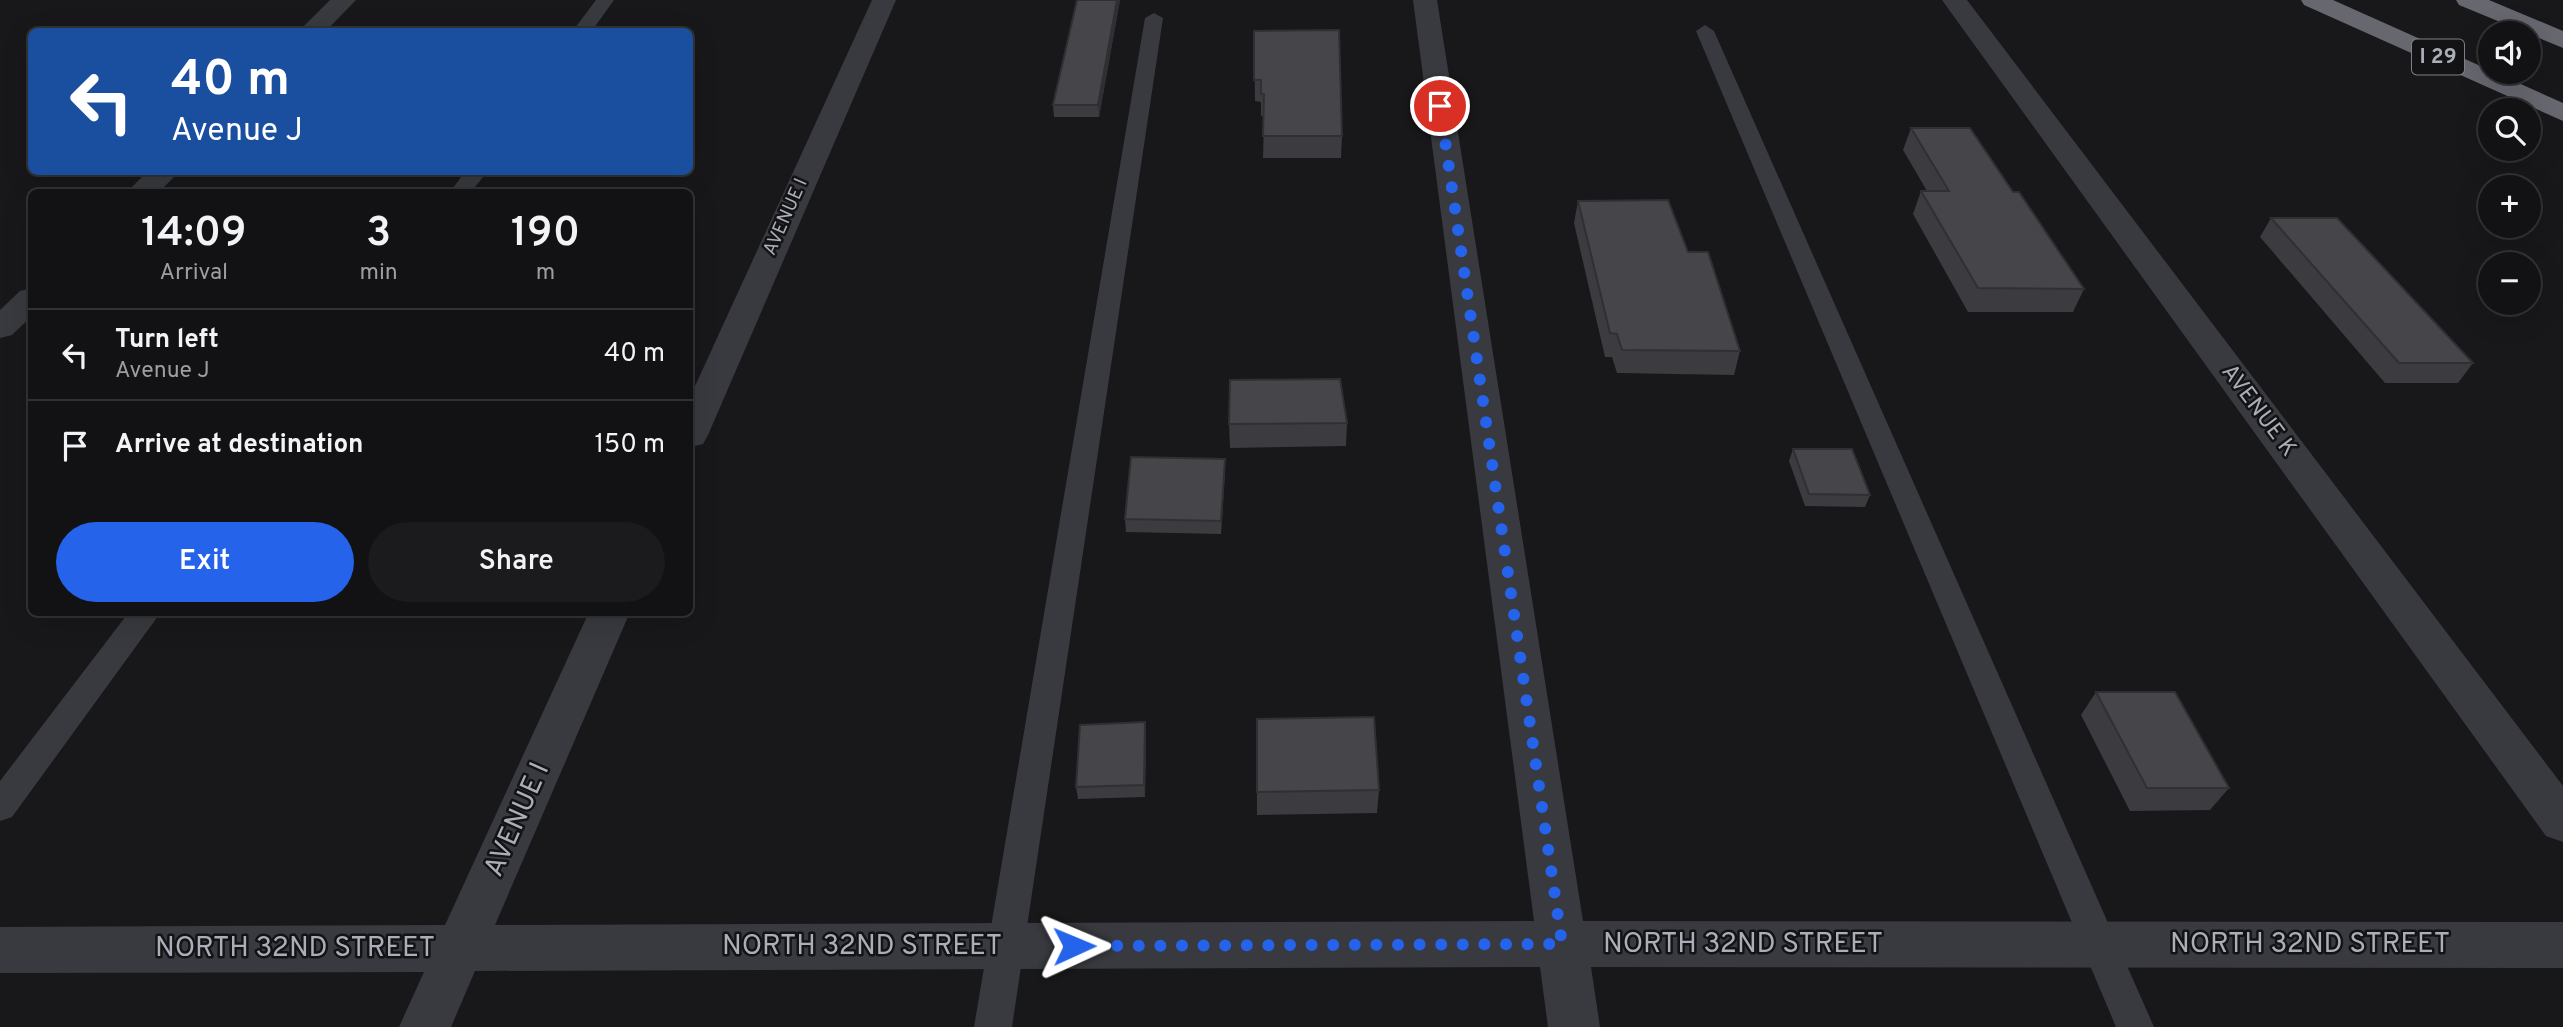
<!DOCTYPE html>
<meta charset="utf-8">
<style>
:root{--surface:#121214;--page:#1b1b1d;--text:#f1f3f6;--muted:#9c9ea0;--line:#313234;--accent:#2563eb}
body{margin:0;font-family:Overpass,sans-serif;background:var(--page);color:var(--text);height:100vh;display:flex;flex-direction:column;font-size:26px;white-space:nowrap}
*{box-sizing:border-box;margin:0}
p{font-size:23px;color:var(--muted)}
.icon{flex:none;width:38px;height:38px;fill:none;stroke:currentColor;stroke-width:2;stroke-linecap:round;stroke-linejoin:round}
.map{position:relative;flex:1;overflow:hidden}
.details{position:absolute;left:28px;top:189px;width:665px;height:427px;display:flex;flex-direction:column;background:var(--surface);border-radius:10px;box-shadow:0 7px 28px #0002,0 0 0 2px var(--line)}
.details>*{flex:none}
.guide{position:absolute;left:28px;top:28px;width:665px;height:147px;border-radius:10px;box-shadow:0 7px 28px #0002,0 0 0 2px var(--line);background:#1a4fa0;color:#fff;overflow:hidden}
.tools{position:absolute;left:2478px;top:21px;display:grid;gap:14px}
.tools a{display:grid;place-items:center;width:63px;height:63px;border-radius:50%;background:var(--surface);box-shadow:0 7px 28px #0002,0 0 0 2px var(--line);font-size:35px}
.pin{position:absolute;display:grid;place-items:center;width:60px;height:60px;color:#fff;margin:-30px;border:4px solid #fff;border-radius:50%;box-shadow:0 2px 7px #0007}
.me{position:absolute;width:77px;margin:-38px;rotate:89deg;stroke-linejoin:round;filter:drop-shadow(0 0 5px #0008)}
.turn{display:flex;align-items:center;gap:24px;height:147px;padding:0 28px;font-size:32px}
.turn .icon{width:91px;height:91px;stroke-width:2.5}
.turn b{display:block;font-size:49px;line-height:60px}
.eta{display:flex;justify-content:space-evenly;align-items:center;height:119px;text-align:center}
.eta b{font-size:42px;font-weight:600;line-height:49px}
.primary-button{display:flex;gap:14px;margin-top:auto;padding:14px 28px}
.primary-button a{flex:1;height:80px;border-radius:42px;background:var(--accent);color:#fff;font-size:28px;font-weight:600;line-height:80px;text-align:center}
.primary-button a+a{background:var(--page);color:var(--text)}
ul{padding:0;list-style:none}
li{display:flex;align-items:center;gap:21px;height:91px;padding:0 28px;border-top:2px solid var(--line)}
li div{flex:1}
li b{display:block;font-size:26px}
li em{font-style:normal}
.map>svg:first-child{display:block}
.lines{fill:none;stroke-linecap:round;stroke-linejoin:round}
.service{fill:#393a3f;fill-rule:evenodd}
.minor{fill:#393a3f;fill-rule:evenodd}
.motorway{fill:#66676f;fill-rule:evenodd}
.wall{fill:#3b3b40}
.shaded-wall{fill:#303034}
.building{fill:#45454a;stroke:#303034;stroke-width:2}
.route{stroke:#2563eb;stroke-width:12;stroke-dasharray:0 21.6}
.labels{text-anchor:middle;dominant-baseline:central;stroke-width:5;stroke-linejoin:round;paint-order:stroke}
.far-street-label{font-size:19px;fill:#abaeb9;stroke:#131315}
.shield{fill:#131315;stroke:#7d8088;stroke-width:2}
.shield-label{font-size:21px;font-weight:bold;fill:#abaeb9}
.street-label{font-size:23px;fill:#abaeb9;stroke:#131315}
.near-street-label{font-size:28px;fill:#abaeb9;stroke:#131315}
</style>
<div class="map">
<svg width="2563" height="1027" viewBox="0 0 2563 1027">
<rect width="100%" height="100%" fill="#18181a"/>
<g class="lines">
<path class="service" d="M 596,0 L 614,0 L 591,32 L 572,32 Z
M 1154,13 L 1163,18 L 1012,1027 L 974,1027 L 1145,18 Z
M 1705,25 L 1714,31 L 2154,1027 L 2116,1027 L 1696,31 Z
M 465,172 L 487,172 L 471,192 L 450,192 Z
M 129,612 L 161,612 L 12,817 L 0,821 L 0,781 Z"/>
<path class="minor" d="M 330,0 L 356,0 L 325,32 L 298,32 Z
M 872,0 L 896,0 L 708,435 L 703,444 L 690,447 L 690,397 Z
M 1413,0 L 1437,0 L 1583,921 L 2563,922 L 2563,968 L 1591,967 L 1600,1027 L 1548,1027 L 1540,967 L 475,971 L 451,1027 L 399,1027 L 424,972 L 0,973 L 0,927 L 445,925 L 589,612 L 630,612 L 495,925 L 1534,921 Z
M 1942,0 L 1967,0 L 2563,786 L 2563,842 L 2546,836 Z
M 147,172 L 179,172 L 159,192 L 127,192 Z
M 32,288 L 32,316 L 12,335 L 0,338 L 0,310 L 20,291 Z"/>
<path class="motorway" d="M 2301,0 L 2333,0 L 2563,103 L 2563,121 L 2304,5 Z
M 2456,0 L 2489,0 L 2563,31 L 2563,48 L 2459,5 Z"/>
</g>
<path class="wall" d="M 1120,0 L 1099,117 L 1054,117 L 1053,105 Z
M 1254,31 L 1342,136 L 1341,158 L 1263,158 L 1264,116 L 1261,116 L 1261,102 L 1255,101 Z
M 1911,128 L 2013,192 L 2084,289 L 2073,312 L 1968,312 L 1913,214 L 1921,191 L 1927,191 L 1903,150 Z
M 1578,201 L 1688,252 L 1740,351 L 1734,375 L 1617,373 L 1612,357 L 1605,357 L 1574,223 Z
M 2271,218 L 2473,363 L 2458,383 L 2385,383 L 2260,237 Z
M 1347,423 L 1346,446 L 1230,448 L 1229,424 Z
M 1793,449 L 1870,495 L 1865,507 L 1805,506 L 1789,461 Z
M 1225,472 L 1221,534 L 1126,532 L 1125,519 Z
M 2096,692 L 2229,788 L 2210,810 L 2130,811 L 2081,715 Z
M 1146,735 L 1145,797 L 1078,799 L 1076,787 Z
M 1379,790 L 1377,813 L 1257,815 L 1257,792 Z"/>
<path class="shaded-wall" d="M 1117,0 L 1120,0 L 1099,117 L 1098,105 Z
M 1225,459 L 1225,472 L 1221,534 L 1221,521 Z
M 1145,722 L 1146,735 L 1145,797 L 1144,785 Z"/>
<path class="building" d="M 1077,0 L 1117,0 L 1098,105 L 1053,105 Z
M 1339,30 L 1342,136 L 1263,136 L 1264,94 L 1261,94 L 1261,80 L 1254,80 L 1254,31 Z
M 1911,128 L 1970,128 L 2013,192 L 2019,192 L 2084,289 L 1978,288 L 1921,191 L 1949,191 Z
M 1668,200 L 1688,252 L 1708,252 L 1740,351 L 1622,350 L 1617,334 L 1610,333 L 1578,201 Z
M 2271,218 L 2337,218 L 2473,363 L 2399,363 Z
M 1340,379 L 1347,423 L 1229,424 L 1230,380 Z
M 1793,449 L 1852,449 L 1870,495 L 1809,494 Z
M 1131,457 L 1225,459 L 1221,521 L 1125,519 Z
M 2096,692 L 2175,692 L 2229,788 L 2147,788 Z
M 1374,717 L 1379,790 L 1257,792 L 1257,719 Z
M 1145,722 L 1144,785 L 1076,787 L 1080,725 Z"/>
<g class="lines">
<path class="route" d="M 1074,946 L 1562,944 L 1440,106"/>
</g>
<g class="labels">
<g class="far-street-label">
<text transform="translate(786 217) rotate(-66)">AVENUE I</text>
</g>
<rect class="shield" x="2412" y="39.5" width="52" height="35" rx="5"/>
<g class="shield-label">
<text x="2438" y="57">I 29</text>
</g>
<g class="street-label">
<text transform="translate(2258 411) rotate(53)">AVENUE K</text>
</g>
<g class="near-street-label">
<text transform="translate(518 820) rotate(-66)">AVENUE I</text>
<text x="1743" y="945">NORTH 32ND STREET</text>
<text x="2310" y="945">NORTH 32ND STREET</text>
<text x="862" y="947">NORTH 32ND STREET</text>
<text x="295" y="949">NORTH 32ND STREET</text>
</g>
</g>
</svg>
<div class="tools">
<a><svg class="icon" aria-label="sound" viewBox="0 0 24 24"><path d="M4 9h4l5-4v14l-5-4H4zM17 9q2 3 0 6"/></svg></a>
<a><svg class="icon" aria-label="search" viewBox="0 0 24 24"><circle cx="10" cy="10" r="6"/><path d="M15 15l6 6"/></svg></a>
<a>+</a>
<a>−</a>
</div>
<div class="pin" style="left:1440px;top:106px;background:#d93025"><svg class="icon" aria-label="arrive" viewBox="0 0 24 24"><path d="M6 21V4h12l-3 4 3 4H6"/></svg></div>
<svg class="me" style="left:1074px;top:946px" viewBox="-20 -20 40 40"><path d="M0-17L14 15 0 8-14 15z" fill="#2563eb" stroke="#fff" stroke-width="4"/></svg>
<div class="guide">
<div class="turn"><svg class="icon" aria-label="left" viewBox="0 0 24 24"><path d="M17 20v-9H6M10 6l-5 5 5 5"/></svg><div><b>40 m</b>Avenue J</div></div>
</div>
<section class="details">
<div class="eta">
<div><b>14:09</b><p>Arrival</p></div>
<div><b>3</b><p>min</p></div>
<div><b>190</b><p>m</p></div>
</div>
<ul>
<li><svg class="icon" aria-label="left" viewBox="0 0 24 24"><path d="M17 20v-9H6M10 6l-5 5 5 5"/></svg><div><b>Turn left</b><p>Avenue J</p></div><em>40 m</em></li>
<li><svg class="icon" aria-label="arrive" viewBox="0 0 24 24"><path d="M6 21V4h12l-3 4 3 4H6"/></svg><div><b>Arrive at destination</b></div><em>150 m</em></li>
</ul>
<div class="primary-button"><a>Exit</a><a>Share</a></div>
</section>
</div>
